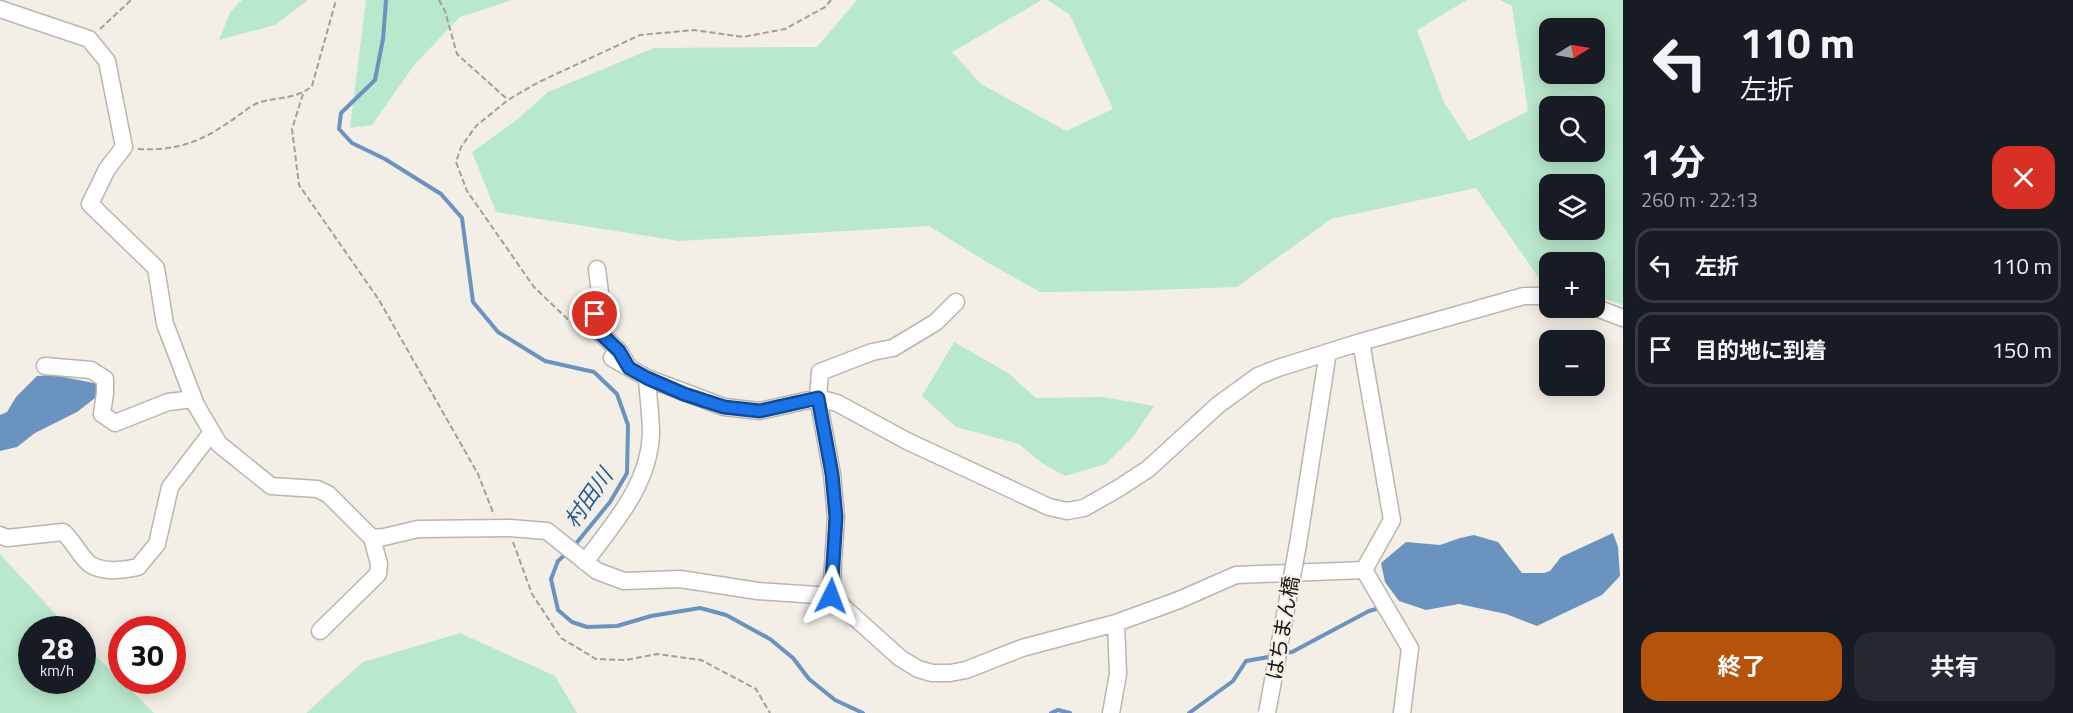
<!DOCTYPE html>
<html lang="ja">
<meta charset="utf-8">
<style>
:root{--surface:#171b24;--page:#242831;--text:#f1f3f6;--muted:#9ea1a6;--line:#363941;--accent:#b45309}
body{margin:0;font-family:"Titillium Web","Noto Sans JP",sans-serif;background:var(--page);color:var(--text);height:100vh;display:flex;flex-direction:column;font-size:22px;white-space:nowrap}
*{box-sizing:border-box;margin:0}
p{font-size:20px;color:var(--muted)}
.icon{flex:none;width:33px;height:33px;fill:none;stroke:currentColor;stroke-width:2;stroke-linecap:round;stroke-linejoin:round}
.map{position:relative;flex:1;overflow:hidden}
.side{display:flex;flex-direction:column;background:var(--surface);width:450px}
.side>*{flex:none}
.top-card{background:#171b24;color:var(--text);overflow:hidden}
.needle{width:39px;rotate:79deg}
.controls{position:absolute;left:1539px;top:18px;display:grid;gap:12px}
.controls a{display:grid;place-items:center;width:66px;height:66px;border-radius:12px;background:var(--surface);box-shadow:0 3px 15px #0003;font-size:30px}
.speed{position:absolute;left:18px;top:616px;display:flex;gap:12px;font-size:30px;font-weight:700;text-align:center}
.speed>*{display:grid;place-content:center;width:78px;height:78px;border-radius:50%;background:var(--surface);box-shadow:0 3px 15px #0003;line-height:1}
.speed small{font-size:15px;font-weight:400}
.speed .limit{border:9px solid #d22;background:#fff;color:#111}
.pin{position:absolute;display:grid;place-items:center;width:51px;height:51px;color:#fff;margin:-26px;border:3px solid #fff;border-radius:50%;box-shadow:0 2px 6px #0007}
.me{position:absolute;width:66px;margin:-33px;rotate:3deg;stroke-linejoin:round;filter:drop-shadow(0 0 4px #0008)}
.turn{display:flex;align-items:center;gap:21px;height:126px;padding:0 18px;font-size:27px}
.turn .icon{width:78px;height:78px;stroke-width:2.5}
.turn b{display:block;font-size:42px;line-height:51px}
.round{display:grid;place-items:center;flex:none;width:63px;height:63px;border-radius:18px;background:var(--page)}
.head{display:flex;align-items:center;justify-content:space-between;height:102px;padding:0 18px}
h1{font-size:36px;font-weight:700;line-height:45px}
.action{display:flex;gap:12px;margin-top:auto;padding:12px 18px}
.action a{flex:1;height:69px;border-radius:18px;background:var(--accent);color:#fff;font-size:24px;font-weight:700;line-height:69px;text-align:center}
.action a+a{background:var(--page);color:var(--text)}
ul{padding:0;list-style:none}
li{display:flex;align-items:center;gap:18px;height:75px;margin:0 12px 9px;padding:0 6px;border:3px solid var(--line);border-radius:18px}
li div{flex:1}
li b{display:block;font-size:22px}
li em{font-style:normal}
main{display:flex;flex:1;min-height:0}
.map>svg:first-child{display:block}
.green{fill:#b9e9cc;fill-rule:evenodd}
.water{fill:#6a94bf}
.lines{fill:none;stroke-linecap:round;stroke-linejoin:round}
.stream{stroke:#6a94bf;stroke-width:4}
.minor-casing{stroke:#bab5ad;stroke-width:19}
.path{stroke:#a29f98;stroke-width:2;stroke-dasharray:6 3;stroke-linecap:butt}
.minor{stroke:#fff;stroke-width:16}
.minor-bridge-casing{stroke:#bab5ad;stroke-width:19;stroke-linecap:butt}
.minor-bridge{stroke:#fff;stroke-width:16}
.route-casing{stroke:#114b97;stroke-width:15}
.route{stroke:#1a73e8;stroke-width:10}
.labels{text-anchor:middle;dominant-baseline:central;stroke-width:4.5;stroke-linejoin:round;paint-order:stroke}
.street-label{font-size:21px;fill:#1b1916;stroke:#f3efe6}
.water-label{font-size:22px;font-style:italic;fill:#1d5a92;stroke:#f3efe6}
</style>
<main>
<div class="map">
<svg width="1623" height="713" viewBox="0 0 1623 713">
<rect width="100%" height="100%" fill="#f3efe6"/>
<path class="green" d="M 242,0 L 308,0 L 275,25 L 219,40 L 230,12 Z
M 366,0 L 512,0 L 460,17 L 415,64 L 372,125 L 350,128 Z
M 857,0 L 1042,0 L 952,52 L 981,84 L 1066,131 L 1113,109 L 1070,15 L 1047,0 L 1467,0 L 1417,30 L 1444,102 L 1469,141 L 1528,111 L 1512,6 L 1500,0 L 1623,0 L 1623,305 L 1595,296 L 1594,262 L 1550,262 L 1549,281 L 1539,278 L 1476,188 L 1331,219 L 1237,287 L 1126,291 L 1040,292 L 990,264 L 929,226 L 679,241 L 496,212 L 472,152 L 518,119 L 548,92 L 654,48 L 817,47 ZM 1594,28 L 1594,74 L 1550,74 L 1550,28 ZM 1594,106 L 1594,152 L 1550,152 L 1550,106 ZM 1594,184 L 1594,230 L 1550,230 L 1550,184 Z
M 954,342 L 1008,373 L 1036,398 L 1103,397 L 1154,406 L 1133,437 L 1106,464 L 1065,476 L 1042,463 L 1019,444 L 956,427 L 922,396 Z
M 0,554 L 70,630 L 32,630 L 32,681 L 82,681 L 83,643 L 154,713 L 0,713 Z
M 460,633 L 555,676 L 577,713 L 306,713 L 363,662 Z"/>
<path class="water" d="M 53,375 L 99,384 L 99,395 L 77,412 L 35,433 L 17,447 L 0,451 L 0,415 L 7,412 L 16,397 L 37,376 Z
M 1613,533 L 1618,547 L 1620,576 L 1602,595 L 1537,626 L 1506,614 L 1459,604 L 1426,610 L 1399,601 L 1385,582 L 1381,563 L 1406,542 L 1440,545 L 1460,538 L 1474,535 L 1498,542 L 1522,573 L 1544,573 L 1550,571 L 1561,557 Z"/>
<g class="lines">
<path class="stream" d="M 386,0 L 383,39 L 375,80 L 341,113 L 339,129 L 352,143 L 385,159 L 441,194 L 462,218 L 473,302 L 498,332 L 545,361 L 594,372 L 617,394 L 628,425 L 627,473 L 610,502 L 574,546
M 567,553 L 558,561 L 551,579 L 558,610 L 572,622 L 587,627 L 617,626 L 651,616 L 700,608 L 726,615 L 770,639 L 793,658 L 809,679 L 835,700 L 863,713
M 1284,653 L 1292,652 L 1369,611 L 1380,608
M 1051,713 L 1058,710 L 1070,713
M 1189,713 L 1233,681 L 1246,661 L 1274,656"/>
<defs>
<path id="minor" d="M 0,9 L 89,39 L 107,61 L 124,147 L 107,169 L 90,204 L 156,268 L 165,324 L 196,405 L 219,444 L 271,486 L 317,489 L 328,494 L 372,538 L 384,537 L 418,529 L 510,528 L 547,531 L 597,571 L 624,581 L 680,579 L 758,591 L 831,596 L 900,658 L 918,669 L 932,673 L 950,673 L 966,670 L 1022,648 L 1116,623 L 1179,600 L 1236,575 L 1364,570 L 1410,648 L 1402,713
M 597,269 L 601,301 L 595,314 L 596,329 L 619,351 L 627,364
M 1594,307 L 1623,318
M 1361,342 L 1392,520 L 1364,570
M 612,358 L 647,378 L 724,407 L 760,411 L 818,398 L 837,403 L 907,441 L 1049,507 L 1067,511 L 1084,508 L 1119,488 L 1148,469 L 1218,405 L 1258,376 L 1278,368 L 1361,342 L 1524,296 L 1550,296
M 45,366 L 91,370 L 105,379 L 105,393 L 102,414 L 115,423 L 168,402 L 194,399
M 0,535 L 7,538 L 63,532 C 73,540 82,560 91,565 C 106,573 123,570 138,567 L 157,544 L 170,487 L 212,432
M 1298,544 L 1328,352
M 585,562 C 614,523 649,485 651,434 C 651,416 648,396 647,378
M 831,596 L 836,517 L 832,474 L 818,398 L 820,372 L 872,352 L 893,348 L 936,322 L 956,302
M 320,631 L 378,574 L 379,564 L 372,538
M 1111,713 L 1118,674 L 1116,623"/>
</defs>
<use href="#minor" class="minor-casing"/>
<path class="path" d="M 439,0 L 445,11 L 457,54 L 508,100
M 100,29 L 131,0
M 303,94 L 292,129 L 299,185 L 379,300 L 478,474 L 494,515
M 138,149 C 174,151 199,143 229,122 C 239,116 249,106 260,102 C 278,97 297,99 312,86 L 336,0
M 581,332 L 534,287 L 467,191 L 456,162 L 461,147 L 476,126 L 508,100 L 539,82 L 640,35 L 694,30 L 743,37 L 785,29 L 825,7 L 831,0
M 513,542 L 532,594 L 561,638 L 596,659 L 626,660 L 657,654 L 701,660 L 756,689 L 770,713"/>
<use href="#minor" class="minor"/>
<defs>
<path id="minor-bridge" d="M 1267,713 L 1298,544"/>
</defs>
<use href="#minor-bridge" class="minor-bridge-casing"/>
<use href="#minor-bridge" class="minor-bridge"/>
</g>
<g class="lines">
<defs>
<path id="route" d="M 595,314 L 596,329 L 619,351 L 629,368 L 647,378 L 684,394 L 724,407 L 760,411 L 818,398 L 832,474 L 836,517 L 831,596"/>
</defs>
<use href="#route" class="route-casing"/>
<use href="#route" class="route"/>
</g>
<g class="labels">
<g class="street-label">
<text transform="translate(1282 628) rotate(-80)">はちまん橋</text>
</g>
<g class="water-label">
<text transform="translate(588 498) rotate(-55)">村田川</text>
</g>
</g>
</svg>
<div class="controls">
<a><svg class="needle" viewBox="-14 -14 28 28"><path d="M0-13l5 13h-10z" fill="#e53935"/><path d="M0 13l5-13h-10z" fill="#9ea1a6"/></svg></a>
<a><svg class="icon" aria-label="search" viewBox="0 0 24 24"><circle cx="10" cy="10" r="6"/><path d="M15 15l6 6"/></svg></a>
<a><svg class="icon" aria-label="layers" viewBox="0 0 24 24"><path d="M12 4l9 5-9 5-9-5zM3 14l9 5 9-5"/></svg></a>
<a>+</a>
<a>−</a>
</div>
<div class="speed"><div>28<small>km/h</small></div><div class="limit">30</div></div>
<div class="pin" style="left:595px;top:314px;background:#d93025"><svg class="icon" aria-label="arrive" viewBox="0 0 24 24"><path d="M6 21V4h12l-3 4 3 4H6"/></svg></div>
<svg class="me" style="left:831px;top:596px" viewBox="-20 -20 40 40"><path d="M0-17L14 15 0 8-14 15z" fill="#1a73e8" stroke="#fff" stroke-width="4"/></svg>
</div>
<section class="side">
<div class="top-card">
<div class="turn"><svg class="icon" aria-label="left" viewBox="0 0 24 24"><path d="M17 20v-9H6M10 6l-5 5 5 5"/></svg><div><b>110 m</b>左折</div></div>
</div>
<div class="head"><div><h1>1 分</h1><p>260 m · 22:13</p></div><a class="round" style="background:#d93025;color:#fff"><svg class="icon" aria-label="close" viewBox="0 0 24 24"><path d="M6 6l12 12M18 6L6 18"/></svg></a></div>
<ul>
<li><svg class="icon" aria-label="left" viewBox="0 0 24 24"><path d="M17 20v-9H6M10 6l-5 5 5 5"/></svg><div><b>左折</b></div><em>110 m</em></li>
<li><svg class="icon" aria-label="arrive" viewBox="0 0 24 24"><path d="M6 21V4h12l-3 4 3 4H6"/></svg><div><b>目的地に到着</b></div><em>150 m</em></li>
</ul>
<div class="action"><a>終了</a><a>共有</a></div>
</section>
</main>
